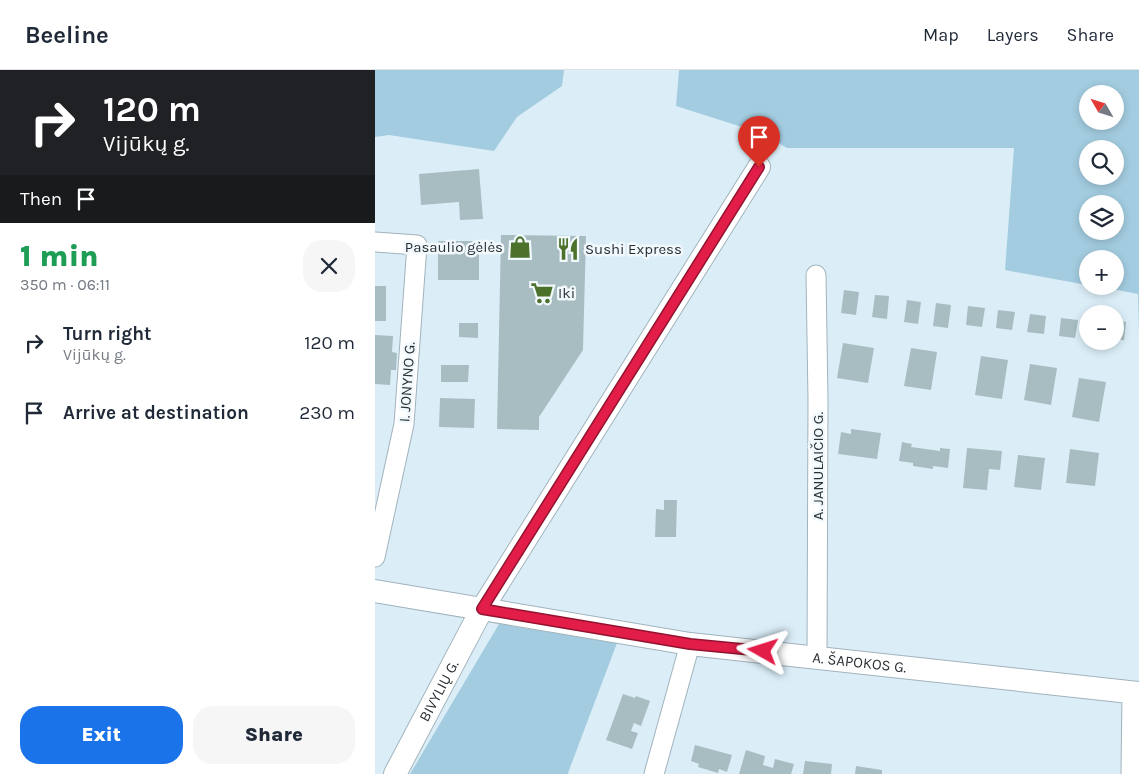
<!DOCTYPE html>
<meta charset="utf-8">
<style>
:root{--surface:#fff;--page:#f6f6f7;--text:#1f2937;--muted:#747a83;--line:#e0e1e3;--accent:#1a73e8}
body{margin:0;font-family:Karla,sans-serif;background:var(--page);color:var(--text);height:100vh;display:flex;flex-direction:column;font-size:19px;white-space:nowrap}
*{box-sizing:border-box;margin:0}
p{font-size:16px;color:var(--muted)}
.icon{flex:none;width:28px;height:28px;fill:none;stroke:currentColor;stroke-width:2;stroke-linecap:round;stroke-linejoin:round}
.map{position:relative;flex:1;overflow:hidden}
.drawer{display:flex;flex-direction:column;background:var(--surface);width:375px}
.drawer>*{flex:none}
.hud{background:#202124;color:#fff;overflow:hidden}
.needle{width:32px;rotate:309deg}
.tools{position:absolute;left:704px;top:15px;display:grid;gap:10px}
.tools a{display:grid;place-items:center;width:45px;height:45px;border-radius:50%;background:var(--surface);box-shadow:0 2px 8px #0003;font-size:25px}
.pin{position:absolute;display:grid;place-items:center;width:42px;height:42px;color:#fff;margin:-51px -21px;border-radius:50% 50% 50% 0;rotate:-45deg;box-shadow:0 0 5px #0007}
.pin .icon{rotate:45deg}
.me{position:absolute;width:55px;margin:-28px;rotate:276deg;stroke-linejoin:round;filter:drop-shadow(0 0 4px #0008)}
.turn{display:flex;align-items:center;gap:18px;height:105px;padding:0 20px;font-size:22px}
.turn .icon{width:65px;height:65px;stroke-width:2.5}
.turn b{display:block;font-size:35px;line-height:42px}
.then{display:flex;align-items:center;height:48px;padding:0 20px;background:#0003;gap:10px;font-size:19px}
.round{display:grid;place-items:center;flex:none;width:52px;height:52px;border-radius:20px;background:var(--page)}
.overview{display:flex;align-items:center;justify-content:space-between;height:85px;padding:0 20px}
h1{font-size:30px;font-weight:800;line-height:38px;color:#1e9e55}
.primary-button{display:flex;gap:10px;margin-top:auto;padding:10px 20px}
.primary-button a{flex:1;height:58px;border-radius:20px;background:var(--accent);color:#fff;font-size:20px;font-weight:800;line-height:58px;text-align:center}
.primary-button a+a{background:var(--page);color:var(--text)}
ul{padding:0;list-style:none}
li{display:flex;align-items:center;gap:15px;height:70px;padding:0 20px}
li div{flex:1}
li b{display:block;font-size:19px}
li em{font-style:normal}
header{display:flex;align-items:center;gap:30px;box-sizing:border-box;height:70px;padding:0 25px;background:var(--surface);border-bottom:1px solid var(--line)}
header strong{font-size:24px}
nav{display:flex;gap:28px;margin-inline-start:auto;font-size:18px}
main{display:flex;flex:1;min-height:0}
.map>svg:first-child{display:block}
.green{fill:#a3cce0;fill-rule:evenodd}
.building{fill:#a8bdc1}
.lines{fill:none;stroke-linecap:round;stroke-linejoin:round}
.minor-casing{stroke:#a1b3bc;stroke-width:21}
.tertiary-casing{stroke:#a1b3bc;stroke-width:24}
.minor{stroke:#fff;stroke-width:19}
.tertiary{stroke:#fff;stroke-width:22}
.route-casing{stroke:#92132f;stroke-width:12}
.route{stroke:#e11d48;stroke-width:9}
.labels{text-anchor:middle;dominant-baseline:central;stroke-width:5;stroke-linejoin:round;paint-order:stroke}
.poi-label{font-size:15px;fill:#2b3236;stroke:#f2f9fd;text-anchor:start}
.street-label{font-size:15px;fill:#2b3236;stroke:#f2f9fd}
</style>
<header>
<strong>Beeline</strong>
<nav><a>Map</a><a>Layers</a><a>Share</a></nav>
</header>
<main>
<section class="drawer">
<div class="hud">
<div class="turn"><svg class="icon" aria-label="right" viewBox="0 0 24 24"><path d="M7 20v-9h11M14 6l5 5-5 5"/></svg><div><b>120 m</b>Vijūkų g.</div></div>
<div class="then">Then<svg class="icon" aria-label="arrive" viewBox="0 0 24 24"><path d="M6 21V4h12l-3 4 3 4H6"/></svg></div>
</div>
<div class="overview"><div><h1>1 min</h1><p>350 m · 06:11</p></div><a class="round"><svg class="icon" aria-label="close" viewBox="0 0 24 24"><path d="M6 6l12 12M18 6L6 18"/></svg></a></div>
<ul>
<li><svg class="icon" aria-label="right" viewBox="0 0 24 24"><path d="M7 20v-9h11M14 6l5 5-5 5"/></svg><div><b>Turn right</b><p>Vijūkų g.</p></div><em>120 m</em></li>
<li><svg class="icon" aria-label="arrive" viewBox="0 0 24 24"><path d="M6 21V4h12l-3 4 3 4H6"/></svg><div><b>Arrive at destination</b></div><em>230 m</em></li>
</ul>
<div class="primary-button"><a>Exit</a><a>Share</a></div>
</section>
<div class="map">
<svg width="764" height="704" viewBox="0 0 764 704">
<rect width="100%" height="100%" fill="#dbeef8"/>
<path class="green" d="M 0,0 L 189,0 L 187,16 L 142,47 L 119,81 L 14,65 L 0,67 Z
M 304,0 L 764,0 L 764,264 L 763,224 L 722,216 L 740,216 L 740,189 L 712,189 L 712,215 L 630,200 L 639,78 L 412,78 L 386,63 L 301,36 ZM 712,24 L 740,24 L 740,51 L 712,51 ZM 712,79 L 740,79 L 740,106 L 712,106 ZM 712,134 L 740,134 L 740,161 L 712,161 Z
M 124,554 L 242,573 L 193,703 L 194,704 L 35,704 Z"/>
<path class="building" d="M 104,99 L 108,149 L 85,150 L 84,132 L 46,135 L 44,104 Z
M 126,165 L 211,166 L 208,280 L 164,347 L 164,360 L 122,359 Z
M 63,171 L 104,171 L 104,210 L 63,210 Z
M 0,216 L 11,216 L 11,251 L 0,251 Z
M 469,220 L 484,222 L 481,245 L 466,243 Z
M 500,225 L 514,226 L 512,249 L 497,247 Z
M 532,230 L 546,232 L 543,254 L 529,252 Z
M 561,233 L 576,235 L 573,258 L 558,256 Z
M 593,236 L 610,238 L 607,257 L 591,255 Z
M 623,240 L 640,242 L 637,260 L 621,258 Z
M 655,244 L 671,246 L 669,264 L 652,262 Z
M 686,248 L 703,250 L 700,268 L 684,266 Z
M 740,250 L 751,252 L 749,270 L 740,269 Z
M 84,253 L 103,253 L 103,268 L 84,267 Z
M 0,265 L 18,266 L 17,282 L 22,283 L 21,300 L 16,300 L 15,315 L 0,314 Z
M 468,273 L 499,278 L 493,313 L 462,308 Z
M 536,278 L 562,282 L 556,320 L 529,316 Z
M 606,286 L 633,290 L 627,329 L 600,325 Z
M 655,294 L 682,298 L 676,335 L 649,330 Z
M 66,295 L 94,295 L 93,312 L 66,312 Z
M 704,308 L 731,312 L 724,352 L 697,347 Z
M 65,328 L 100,329 L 99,358 L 64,357 Z
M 476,359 L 506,363 L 502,389 L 463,384 L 466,362 L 476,364 Z
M 527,372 L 537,374 L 536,377 L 565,381 L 565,378 L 575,379 L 573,398 L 558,396 L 558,399 L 538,396 L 538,393 L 524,391 Z
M 592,378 L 627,381 L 625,400 L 614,399 L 612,420 L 588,418 Z
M 695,379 L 724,383 L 720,416 L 691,413 Z
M 643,385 L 670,388 L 666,420 L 639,417 Z
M 289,430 L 302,430 L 301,467 L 280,467 L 281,439 L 289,440 Z
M 248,624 L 260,628 L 261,626 L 275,631 L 266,656 L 259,653 L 256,661 L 263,663 L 257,679 L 231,670 Z
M 320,675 L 357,685 L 352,702 L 344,699 L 343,703 L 323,697 L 324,694 L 316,691 Z
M 371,680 L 390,686 L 388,695 L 398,698 L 400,689 L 419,694 L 416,704 L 364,704 Z
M 430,691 L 457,694 L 456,704 L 428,704 Z
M 481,696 L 507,700 L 507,704 L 480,704 Z"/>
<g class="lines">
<defs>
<path id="minor" d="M 0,172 L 42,175 L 29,354 L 0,487
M 441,205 L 443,330 L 442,587
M 279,704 L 315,574
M 756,704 L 757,623"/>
<g id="tertiary">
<path id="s1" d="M 0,521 L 315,574 L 764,623"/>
<path id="s2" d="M 20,704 L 107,539 L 384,97"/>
</g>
</defs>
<use href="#minor" class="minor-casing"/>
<use href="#tertiary" class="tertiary-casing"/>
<use href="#minor" class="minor"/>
<use href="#tertiary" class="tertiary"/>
</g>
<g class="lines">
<defs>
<path id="route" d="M 384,97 L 107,539 L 315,574 L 388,581"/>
</defs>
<use href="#route" class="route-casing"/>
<use href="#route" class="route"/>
</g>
<defs>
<symbol id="shop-bare" viewBox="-9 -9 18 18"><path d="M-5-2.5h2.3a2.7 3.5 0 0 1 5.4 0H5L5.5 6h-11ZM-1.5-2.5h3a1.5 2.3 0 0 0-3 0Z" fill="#4b712a" stroke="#f2f9fd" stroke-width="2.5" paint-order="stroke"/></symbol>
<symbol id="restaurant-bare" viewBox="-9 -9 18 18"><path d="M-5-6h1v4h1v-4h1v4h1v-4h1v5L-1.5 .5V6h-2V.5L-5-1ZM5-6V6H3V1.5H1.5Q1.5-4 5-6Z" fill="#4b712a" stroke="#f2f9fd" stroke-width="2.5" paint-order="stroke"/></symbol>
<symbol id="supermarket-bare" viewBox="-9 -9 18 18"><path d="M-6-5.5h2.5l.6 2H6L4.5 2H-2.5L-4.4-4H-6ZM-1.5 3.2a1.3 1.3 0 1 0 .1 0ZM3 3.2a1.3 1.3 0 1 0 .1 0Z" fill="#4b712a" stroke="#f2f9fd" stroke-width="2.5" paint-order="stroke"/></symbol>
</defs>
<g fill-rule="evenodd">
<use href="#shop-bare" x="129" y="161" width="32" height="32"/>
<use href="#restaurant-bare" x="177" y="163" width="32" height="32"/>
<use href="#supermarket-bare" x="151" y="207" width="32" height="32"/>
</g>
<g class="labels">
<g class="poi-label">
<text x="128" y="177" text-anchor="end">Pasaulio gėlės</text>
<text x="210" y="179">Sushi Express</text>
<text x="183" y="223">Iki</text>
</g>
<g class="street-label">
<text transform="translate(32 312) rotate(-86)">I. JONYNO G.</text>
<text transform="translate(443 396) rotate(-90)">A. JANULAIČIO G.</text>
<text stroke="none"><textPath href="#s1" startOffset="490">A. ŠAPOKOS G.</textPath></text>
<text stroke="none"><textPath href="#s2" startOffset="94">BIVYLIŲ G.</textPath></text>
</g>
</g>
</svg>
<div class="tools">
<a><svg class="needle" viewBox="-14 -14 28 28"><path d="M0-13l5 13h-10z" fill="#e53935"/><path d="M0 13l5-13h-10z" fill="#747a83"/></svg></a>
<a><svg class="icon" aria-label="search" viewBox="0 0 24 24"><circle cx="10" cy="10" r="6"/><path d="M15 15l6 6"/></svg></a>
<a><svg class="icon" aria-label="layers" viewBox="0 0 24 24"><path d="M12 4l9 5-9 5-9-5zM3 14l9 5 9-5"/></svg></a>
<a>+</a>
<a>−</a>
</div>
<div class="pin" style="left:384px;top:97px;background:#d93025"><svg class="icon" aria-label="arrive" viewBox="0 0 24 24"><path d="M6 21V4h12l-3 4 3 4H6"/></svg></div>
<svg class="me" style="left:388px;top:581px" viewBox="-20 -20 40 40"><path d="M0-17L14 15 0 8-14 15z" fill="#e11d48" stroke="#fff" stroke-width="4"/></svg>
</div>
</main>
